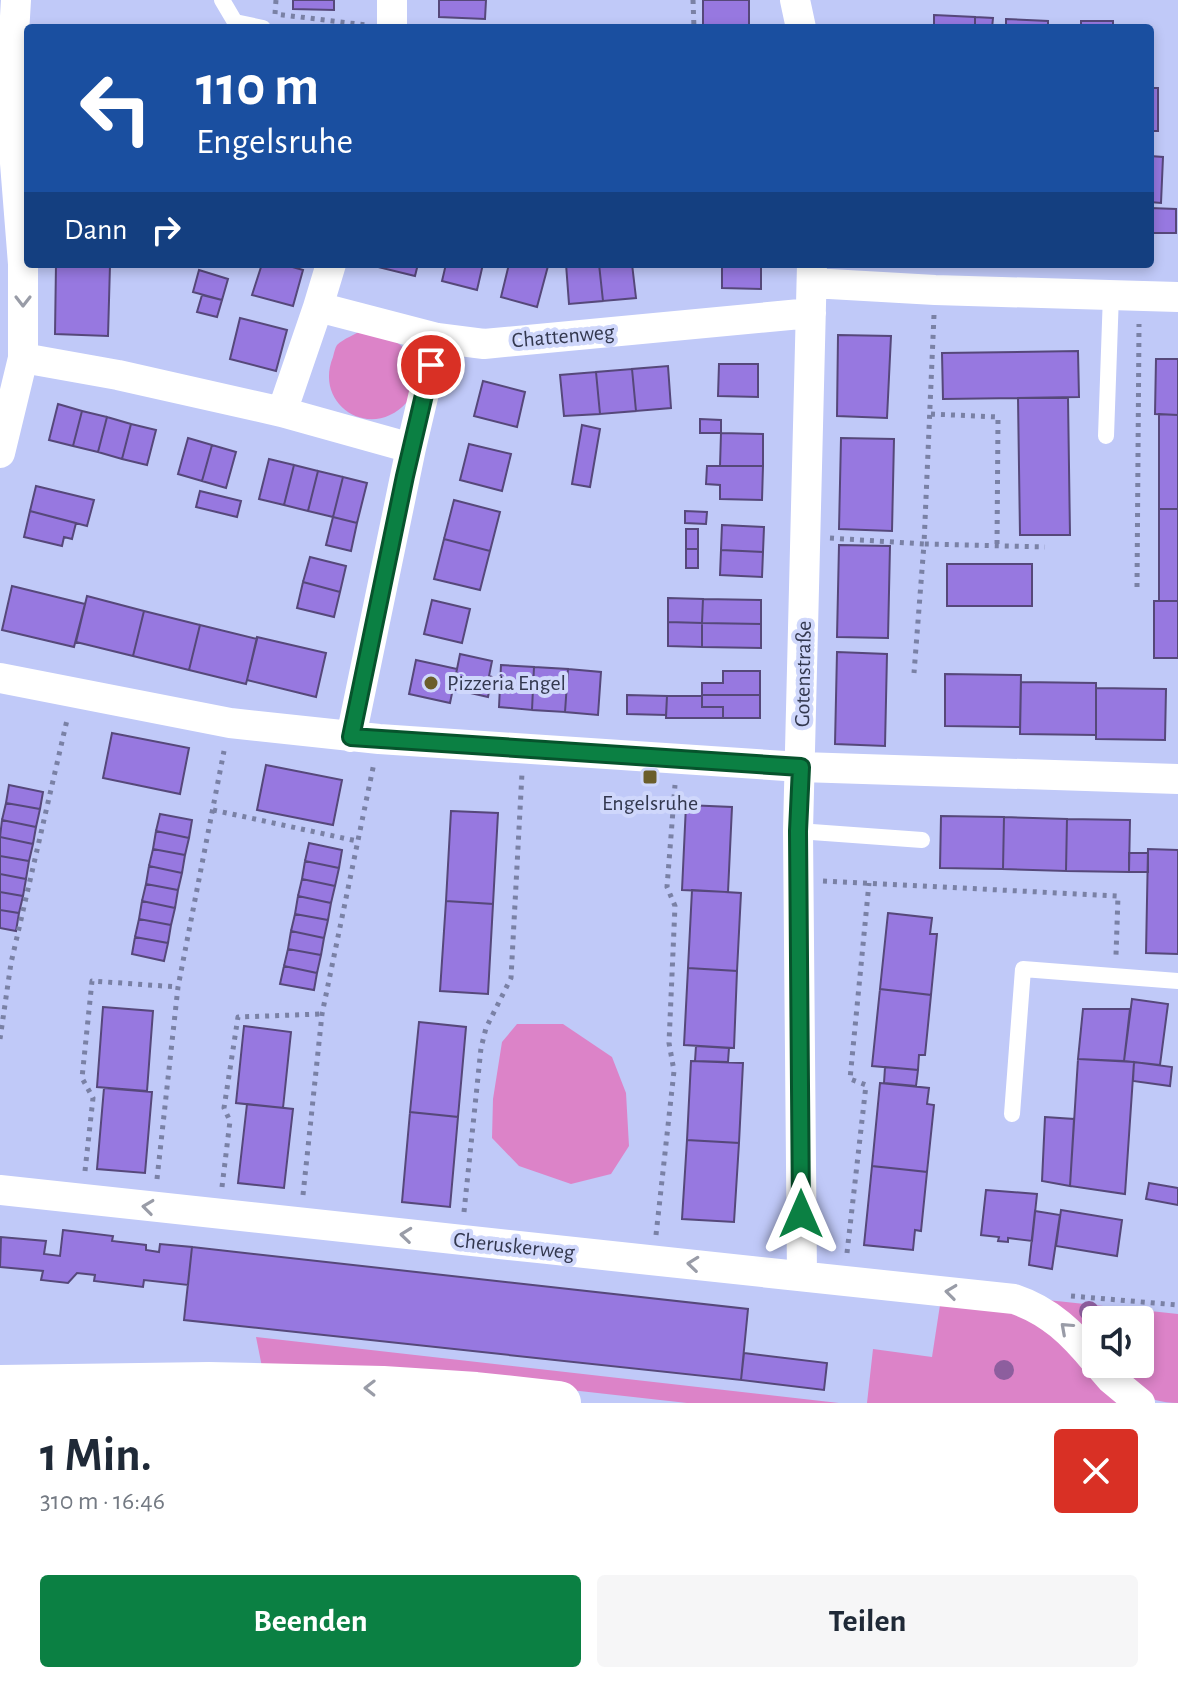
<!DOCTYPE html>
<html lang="de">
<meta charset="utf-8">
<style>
:root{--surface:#fff;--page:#f6f6f7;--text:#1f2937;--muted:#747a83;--accent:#0b8043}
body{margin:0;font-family:"Alegreya Sans",sans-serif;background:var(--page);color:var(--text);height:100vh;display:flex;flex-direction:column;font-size:30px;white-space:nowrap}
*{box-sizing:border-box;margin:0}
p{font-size:26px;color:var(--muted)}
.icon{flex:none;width:44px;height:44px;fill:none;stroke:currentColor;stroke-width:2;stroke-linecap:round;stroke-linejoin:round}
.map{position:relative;height:1403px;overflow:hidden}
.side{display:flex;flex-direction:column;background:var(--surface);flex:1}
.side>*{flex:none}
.guide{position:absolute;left:24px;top:24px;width:1130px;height:244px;border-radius:8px;box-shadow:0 4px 12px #0003;background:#1a4fa0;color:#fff;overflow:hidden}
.fabs{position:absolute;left:1082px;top:1306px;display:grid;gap:16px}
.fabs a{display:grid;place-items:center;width:72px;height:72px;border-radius:8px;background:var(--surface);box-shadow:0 4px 12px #0003;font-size:40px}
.pin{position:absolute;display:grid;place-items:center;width:68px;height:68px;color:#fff;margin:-34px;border:4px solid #fff;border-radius:50%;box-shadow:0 2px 8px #0007}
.me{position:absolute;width:88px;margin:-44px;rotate:0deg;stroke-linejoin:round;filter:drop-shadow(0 0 6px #0008)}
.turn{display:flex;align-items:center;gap:28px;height:168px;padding:0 40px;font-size:36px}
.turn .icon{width:104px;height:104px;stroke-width:2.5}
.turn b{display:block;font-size:56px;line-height:68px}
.then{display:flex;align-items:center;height:76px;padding:0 40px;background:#0003;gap:16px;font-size:30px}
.round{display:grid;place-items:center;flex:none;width:84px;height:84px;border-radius:8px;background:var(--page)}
.head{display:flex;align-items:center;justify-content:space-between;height:136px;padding:0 40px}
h1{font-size:48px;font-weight:700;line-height:60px}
.primary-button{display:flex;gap:16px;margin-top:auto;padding:16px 40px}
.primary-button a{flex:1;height:92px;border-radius:8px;background:var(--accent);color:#fff;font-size:32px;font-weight:700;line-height:92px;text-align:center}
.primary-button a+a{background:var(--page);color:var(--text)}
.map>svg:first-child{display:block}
.green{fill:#dc83c8}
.building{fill:#9778e0;stroke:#56487a;stroke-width:2}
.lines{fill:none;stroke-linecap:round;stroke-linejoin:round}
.path{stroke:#7a81a5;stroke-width:5;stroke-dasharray:4 6;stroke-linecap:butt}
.service{stroke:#fff;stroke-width:16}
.minor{stroke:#fff;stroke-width:30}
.motorway{stroke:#fff;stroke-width:44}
.tree{fill:#8d5e9e}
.oneway{stroke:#999ca7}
.route-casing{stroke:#07532c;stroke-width:20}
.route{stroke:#0b8043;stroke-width:14}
.poi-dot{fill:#6b5e2b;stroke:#cfd7fb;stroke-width:3}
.labels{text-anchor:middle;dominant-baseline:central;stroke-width:8;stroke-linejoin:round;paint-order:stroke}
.street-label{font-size:22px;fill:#33384f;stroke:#cfd7fb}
.poi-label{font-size:22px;fill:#33384f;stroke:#cfd7fb;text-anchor:start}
</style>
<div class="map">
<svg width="1178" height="1403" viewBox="0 0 1178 1403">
<rect width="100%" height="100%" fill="#c0c9f8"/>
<path class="green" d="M 364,329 C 384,333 404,341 412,362 C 418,376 417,391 407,402 C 372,442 313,406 333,357 C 334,353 335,348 337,345 C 343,339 356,334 364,329 Z
M 517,1024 L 563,1024 L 612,1057 L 626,1093 L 629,1146 L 611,1174 L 571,1184 L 519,1166 L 492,1138 L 493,1099 L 502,1042 Z
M 1038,1299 L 1178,1314 L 1178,1403 C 1144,1403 1132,1387 1110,1364 L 1140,1364 L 1140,1320 L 1096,1320 L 1096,1348 Z
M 940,1305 L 1015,1313 L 1034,1318 L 1123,1403 L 867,1403 L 873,1349 L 932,1357 Z
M 256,1337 L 839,1403 L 687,1403 L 482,1380 L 262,1367 Z"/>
<path class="building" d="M 293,0 L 334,0 L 334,10 L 293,9 Z
M 439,0 L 486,0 L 485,19 L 439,17 Z
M 703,0 L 749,0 L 749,28 L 703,28 Z
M 934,15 L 975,17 L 975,28 L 934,28 Z
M 975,17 L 993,18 L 992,28 L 975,28 Z
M 1006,19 L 1048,21 L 1048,28 L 1006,28 Z
M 1081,21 L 1113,21 L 1113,28 L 1081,28 Z
M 1150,88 L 1158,88 L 1158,131 L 1150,131 Z
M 1150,156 L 1163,157 L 1161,203 L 1150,202 Z
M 1150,208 L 1176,209 L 1176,233 L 1150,233 Z
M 56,264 L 110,265 L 108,336 L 55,334 Z
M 262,264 L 282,264 L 303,270 L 293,306 L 252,295 Z
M 378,264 L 418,264 L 415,276 L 378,267 Z
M 446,264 L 483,264 L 477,290 L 442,281 Z
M 509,264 L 539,264 L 548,266 L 537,307 L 501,297 Z
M 566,264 L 599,264 L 603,301 L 569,304 Z
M 599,264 L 632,264 L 636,298 L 603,301 Z
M 722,264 L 761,264 L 761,289 L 722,288 Z
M 199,270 L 228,279 L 222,300 L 193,292 Z
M 202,295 L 222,300 L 217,317 L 197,312 Z
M 240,318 L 287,330 L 276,371 L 230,359 Z
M 838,335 L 891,336 L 887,418 L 837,416 Z
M 1078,351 L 1079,397 L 943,399 L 942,353 Z
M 1156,359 L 1178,359 L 1178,415 L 1155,414 Z
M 719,364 L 758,364 L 758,397 L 718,396 Z
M 668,366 L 671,408 L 636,411 L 632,369 Z
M 632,369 L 636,411 L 600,414 L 596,372 Z
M 596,372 L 600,414 L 564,416 L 560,375 Z
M 483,381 L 525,392 L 517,427 L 474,416 Z
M 1018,398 L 1068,398 L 1070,535 L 1020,535 Z
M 58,404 L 82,411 L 73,446 L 49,440 Z
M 82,411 L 107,417 L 98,452 L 73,446 Z
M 1159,414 L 1178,415 L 1178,509 L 1159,509 Z
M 107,417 L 131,424 L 122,459 L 98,452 Z
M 700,419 L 721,420 L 721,433 L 700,433 Z
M 131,424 L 156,430 L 147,465 L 122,459 Z
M 582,425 L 600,429 L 590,487 L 572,484 Z
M 721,433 L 763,434 L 763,466 L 720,466 Z
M 188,438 L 212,445 L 202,481 L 178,474 Z
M 841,438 L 894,439 L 892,531 L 839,529 Z
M 469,444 L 511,454 L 502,491 L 460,480 Z
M 212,445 L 236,452 L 226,488 L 202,481 Z
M 269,459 L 294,465 L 284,505 L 259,499 Z
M 294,465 L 318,471 L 308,511 L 284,505 Z
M 707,466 L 763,466 L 762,500 L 720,499 L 720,485 L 706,484 Z
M 318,471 L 343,477 L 333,517 L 308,511 Z
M 343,477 L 367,483 L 357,523 L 333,517 Z
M 36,486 L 94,500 L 87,526 L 30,511 Z
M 200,491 L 241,501 L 237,517 L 196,507 Z
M 454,500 L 500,512 L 490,551 L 444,539 Z
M 1159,509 L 1178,509 L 1178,601 L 1159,601 Z
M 30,511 L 76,523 L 72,539 L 64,537 L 62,546 L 24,537 Z
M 685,511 L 707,512 L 706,524 L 685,523 Z
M 333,517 L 357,523 L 351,551 L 326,545 Z
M 722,525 L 764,527 L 763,552 L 721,550 Z
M 686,529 L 698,529 L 698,549 L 686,549 Z
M 444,539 L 490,551 L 480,590 L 434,579 Z
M 839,545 L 890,546 L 888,638 L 837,637 Z
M 686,549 L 698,549 L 698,568 L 686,568 Z
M 721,550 L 763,552 L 762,577 L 720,575 Z
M 310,557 L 346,566 L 340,592 L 303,582 Z
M 947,564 L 1032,564 L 1032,606 L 947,606 Z
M 303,582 L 340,592 L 334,617 L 297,608 Z
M 12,586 L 85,604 L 74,647 L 2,630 Z
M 87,596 L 144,611 L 133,656 L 76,642 Z
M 668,598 L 703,599 L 702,623 L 668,622 Z
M 703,599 L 761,600 L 761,624 L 702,623 Z
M 432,600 L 470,609 L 462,643 L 424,634 Z
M 1154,601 L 1178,601 L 1178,658 L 1154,658 Z
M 144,611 L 200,625 L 189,670 L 133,656 Z
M 668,622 L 702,623 L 702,647 L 668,646 Z
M 702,623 L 761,624 L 761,648 L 702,647 Z
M 200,625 L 257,639 L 246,684 L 189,670 Z
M 257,637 L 326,653 L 316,697 L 247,680 Z
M 837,652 L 887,654 L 885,746 L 835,744 Z
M 460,654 L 492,661 L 489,676 L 492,677 L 488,697 L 453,689 Z
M 416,660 L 457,669 L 450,703 L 409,694 Z
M 501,665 L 534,667 L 532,710 L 499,707 Z
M 534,667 L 568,669 L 565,712 L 532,710 Z
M 568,669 L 601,672 L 598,715 L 565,712 Z
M 723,671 L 760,671 L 760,695 L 702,695 L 702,683 L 723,683 Z
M 945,674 L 1021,675 L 1020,727 L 945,726 Z
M 1021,682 L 1096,683 L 1096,735 L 1020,734 Z
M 1096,688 L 1166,689 L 1165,740 L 1096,739 Z
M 627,695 L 667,696 L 666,715 L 627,714 Z
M 702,695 L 760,695 L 760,718 L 723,718 L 723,707 L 702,707 Z
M 667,696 L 702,696 L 702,707 L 723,707 L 723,718 L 666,718 Z
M 112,733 L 189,748 L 180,794 L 103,778 Z
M 266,765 L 342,780 L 333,825 L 257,810 Z
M 9,785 L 43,792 L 40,809 L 6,803 Z
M 6,803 L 40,809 L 36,827 L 2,820 Z
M 686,805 L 732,807 L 728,892 L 682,890 Z
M 451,811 L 498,813 L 493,904 L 446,901 Z
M 160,814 L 192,820 L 189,838 L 156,831 Z
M 941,816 L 1004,817 L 1003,869 L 940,868 Z
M 1004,817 L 1067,819 L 1066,871 L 1003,869 Z
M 1067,819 L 1130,820 L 1129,872 L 1066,871 Z
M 2,820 L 36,827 L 33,844 L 0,837 Z
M 156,831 L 189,838 L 185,855 L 153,849 Z
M 0,837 L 33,844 L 29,861 L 0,856 Z
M 309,843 L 342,850 L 339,868 L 305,861 Z
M 153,849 L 185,855 L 182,873 L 149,866 Z
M 1148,849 L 1178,850 L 1178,954 L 1146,953 Z
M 1129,853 L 1148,853 L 1148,872 L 1129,872 Z
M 0,856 L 29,861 L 26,879 L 0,874 Z
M 305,861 L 339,868 L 335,886 L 302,879 Z
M 149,866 L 182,873 L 178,890 L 146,884 Z
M 0,874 L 26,879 L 23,896 L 0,892 Z
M 302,879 L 335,886 L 331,903 L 298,896 Z
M 146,884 L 178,890 L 175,908 L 142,901 Z
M 692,890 L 741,893 L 737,971 L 688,968 Z
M 0,892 L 23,896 L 19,913 L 0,910 Z
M 298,896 L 331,903 L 328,920 L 295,914 Z
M 142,901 L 175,908 L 171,925 L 139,919 Z
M 446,901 L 493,904 L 488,994 L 440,991 Z
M 0,910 L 19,913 L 16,931 L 0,928 Z
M 888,913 L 932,918 L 930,934 L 937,934 L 931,995 L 880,989 Z
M 295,914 L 328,920 L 324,938 L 291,931 Z
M 139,919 L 171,925 L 168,943 L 135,937 Z
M 291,931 L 324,938 L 321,955 L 288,949 Z
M 135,937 L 168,943 L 164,961 L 132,954 Z
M 288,949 L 321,955 L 317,973 L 284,966 Z
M 284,966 L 317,973 L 314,990 L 280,984 Z
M 688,968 L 737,971 L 734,1048 L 684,1045 Z
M 880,989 L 931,995 L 925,1055 L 919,1055 L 918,1070 L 872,1066 Z
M 1132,999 L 1168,1004 L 1160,1065 L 1124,1061 Z
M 103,1007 L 153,1011 L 147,1091 L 97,1087 Z
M 1083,1009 L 1130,1009 L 1124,1061 L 1078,1059 Z
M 419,1022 L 466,1027 L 458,1117 L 410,1112 Z
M 244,1026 L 291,1032 L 283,1108 L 236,1103 Z
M 696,1046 L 729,1048 L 728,1062 L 695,1061 Z
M 1078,1059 L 1134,1062 L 1125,1194 L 1070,1186 Z
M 691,1061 L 743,1063 L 739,1143 L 687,1140 Z
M 1134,1062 L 1172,1067 L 1170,1086 L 1133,1081 Z
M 885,1067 L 918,1070 L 916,1086 L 884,1083 Z
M 880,1083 L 929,1088 L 927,1104 L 934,1105 L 927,1172 L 872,1166 Z
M 104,1088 L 152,1092 L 145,1173 L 97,1169 Z
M 247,1104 L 293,1109 L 284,1188 L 238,1183 Z
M 410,1112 L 458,1117 L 450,1207 L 402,1202 Z
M 1045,1117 L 1074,1119 L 1070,1186 L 1042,1181 Z
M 687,1140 L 739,1143 L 734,1222 L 682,1219 Z
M 872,1166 L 927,1172 L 921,1231 L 915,1230 L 913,1250 L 864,1245 Z
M 1149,1183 L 1178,1188 L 1178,1205 L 1146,1199 Z
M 986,1190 L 1037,1194 L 1032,1241 L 1008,1238 L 1008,1242 L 998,1241 L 999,1237 L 981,1235 Z
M 1061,1210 L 1122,1220 L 1117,1256 L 1056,1246 Z
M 1035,1211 L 1060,1215 L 1052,1269 L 1029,1265 Z
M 63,1230 L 113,1236 L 112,1241 L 146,1245 L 146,1250 L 159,1252 L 160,1244 L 192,1247 L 188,1285 L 144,1280 L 143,1287 L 94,1281 L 95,1275 L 77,1273 L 68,1283 L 41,1280 L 43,1271 L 0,1267 L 1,1237 L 46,1241 L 44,1254 L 60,1256 Z
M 192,1247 L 748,1309 L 741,1380 L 184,1320 Z
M 744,1353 L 827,1363 L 824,1390 L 741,1380 Z"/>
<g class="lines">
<path class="path" d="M 276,0 L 275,14 L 366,25
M 693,0 L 694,28
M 934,315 L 924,544 L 1045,547
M 931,414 L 998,417 L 997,546
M 830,538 L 924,544 L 914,673
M 1137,587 L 1139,324
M 213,810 L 357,841
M 823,881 L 1118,896 L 1116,955
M 0,1039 L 11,963 L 67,720
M 85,1171 L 93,1098 L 82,1078 L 92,981 L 178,987
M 157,1179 L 178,987 L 224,751
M 222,1187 L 230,1121 L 224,1108 L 238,1017 L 322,1014
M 303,1195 L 322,1014 L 374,763
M 464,1212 L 481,1048 L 486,1028 L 511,978 L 522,773
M 656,1235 L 674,1071 L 669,1043 L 675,906 L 667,887 L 675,785
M 847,1253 L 866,1085 L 850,1079 L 869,883
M 1071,1296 L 1178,1305"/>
<path class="service" d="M 222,0 L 235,22 L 263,28
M 1106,436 L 1111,294
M 798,831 L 922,840
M 1012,1114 L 1023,969 L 1178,981"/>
<path class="minor" d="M 795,0 L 801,28
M 392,28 L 392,0
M 812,283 L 935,290 L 1178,297
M 318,307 L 437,338 L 484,344 L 811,313
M 23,358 L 118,375 L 282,412 L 411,448
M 282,412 L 318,307 L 331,264
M 0,453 L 23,358 L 23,264 L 10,100 L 16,0
M 0,678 L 230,723 L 379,739 L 801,767 L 1178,779
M 351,737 L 411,448 L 437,338
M 0,1190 C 338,1229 676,1261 1014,1299 C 1050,1311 1073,1334 1096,1362
M 802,1275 L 798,831 L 812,264
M 1098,1364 L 1111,1379 L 1140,1403"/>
<path class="motorway" d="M 0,1387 L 209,1384 L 383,1388 L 476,1394 L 559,1403"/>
</g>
<g class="tree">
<circle cx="1089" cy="1311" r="10"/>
<circle cx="1004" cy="1370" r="10"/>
</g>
<defs><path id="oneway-chevron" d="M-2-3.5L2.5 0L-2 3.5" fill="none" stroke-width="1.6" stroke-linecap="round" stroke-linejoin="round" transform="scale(2)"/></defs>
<g class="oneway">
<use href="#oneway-chevron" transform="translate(23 301) rotate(90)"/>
<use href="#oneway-chevron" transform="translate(148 1207) rotate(-173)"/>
<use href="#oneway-chevron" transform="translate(406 1235) rotate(-174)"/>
<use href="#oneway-chevron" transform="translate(693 1264) rotate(-174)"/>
<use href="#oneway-chevron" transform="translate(951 1292) rotate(-173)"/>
<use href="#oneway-chevron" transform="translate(1066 1328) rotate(-138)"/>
<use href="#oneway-chevron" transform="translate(370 1388) rotate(-179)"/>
</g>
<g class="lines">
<defs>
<path id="route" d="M 431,365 L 405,476 L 351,737 L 801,767 L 798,831 L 801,1214"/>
</defs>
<use href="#route" class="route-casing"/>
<use href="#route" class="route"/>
</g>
<g class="poi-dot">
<circle cx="431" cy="683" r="8"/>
<rect x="642" y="769" width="16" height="16" rx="4"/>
</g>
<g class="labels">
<g class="street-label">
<text transform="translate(563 336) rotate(-5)">Chattenweg</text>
<text transform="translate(803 674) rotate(-89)">Gotenstraße</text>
<text transform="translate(514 1246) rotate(6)">Cheruskerweg</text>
</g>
<g class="poi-label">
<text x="447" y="683">Pizzeria Engel</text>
<text x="650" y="803" text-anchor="middle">Engelsruhe</text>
</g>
</g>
</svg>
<div class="fabs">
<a><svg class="icon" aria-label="sound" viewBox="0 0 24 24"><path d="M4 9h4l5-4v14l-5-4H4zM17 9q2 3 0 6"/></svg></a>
</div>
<div class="pin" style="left:431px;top:365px;background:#d93025"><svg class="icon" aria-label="arrive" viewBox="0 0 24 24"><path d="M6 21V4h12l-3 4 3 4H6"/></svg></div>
<svg class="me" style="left:801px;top:1214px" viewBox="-20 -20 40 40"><path d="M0-17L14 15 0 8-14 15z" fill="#0b8043" stroke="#fff" stroke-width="4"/></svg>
<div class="guide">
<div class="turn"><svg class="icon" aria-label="left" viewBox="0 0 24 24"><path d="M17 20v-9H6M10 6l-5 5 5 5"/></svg><div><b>110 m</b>Engelsruhe</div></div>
<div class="then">Dann<svg class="icon" aria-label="right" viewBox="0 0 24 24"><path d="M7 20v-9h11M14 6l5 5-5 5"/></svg></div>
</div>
</div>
<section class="side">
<div class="head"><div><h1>1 Min.</h1><p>310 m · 16:46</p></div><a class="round" style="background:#d93025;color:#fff"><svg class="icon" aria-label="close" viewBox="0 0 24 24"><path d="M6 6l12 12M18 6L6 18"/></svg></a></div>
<div class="primary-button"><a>Beenden</a><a>Teilen</a></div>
</section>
